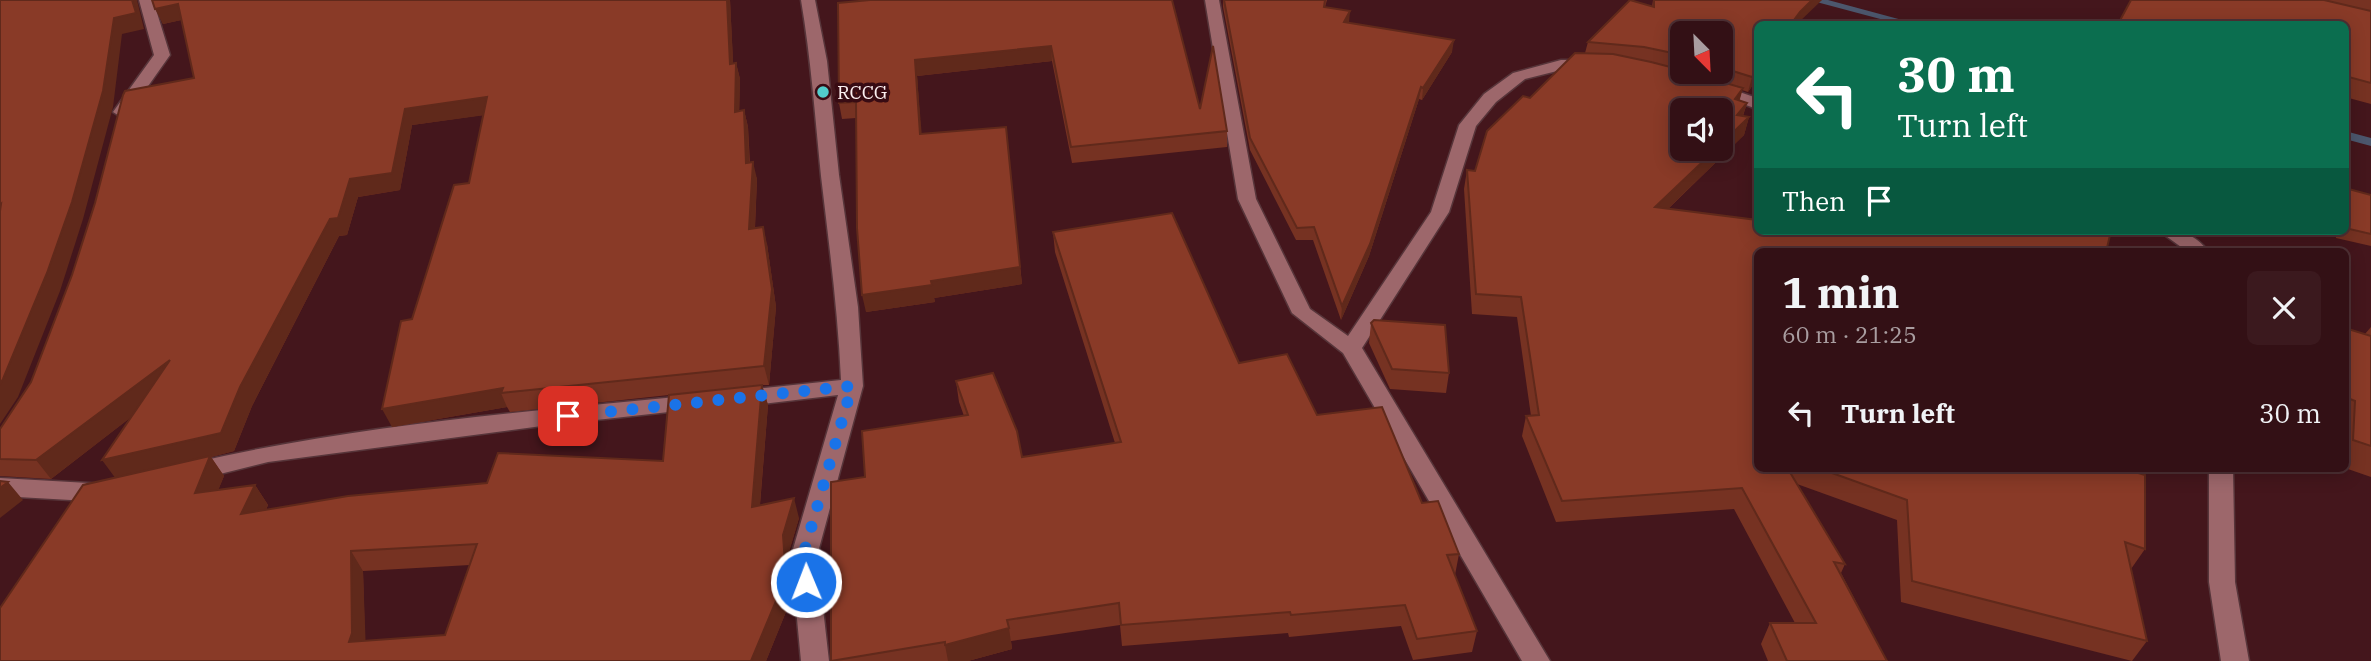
<!DOCTYPE html>
<meta charset="utf-8">
<style>
:root{--surface:#331015;--page:#3b191e;--text:#f1f3f6;--muted:#a99da0;--line:#4e3034}
body{margin:0;font-family:"IBM Plex Serif",serif;background:var(--page);color:var(--text);height:100vh;display:flex;flex-direction:column;font-size:26px;white-space:nowrap}
*{box-sizing:border-box;margin:0}
p{font-size:23px;color:var(--muted)}
.icon{flex:none;width:38px;height:38px;fill:none;stroke:currentColor;stroke-width:2;stroke-linecap:round;stroke-linejoin:round}
.map{position:relative;flex:1;overflow:hidden}
.drawer{position:absolute;left:1754px;top:248px;width:595px;height:224px;display:flex;flex-direction:column;background:var(--surface);border-radius:10px;box-shadow:0 4px 18px #0003,0 0 0 2px var(--line)}
.drawer>*{flex:none}
.hud{position:absolute;left:1754px;top:21px;width:595px;height:214px;border-radius:10px;box-shadow:0 4px 18px #0003,0 0 0 2px var(--line);background:#0b6e4f;color:#fff;overflow:hidden}
.needle{width:46px;rotate:156deg}
.tools{position:absolute;left:1670px;top:21px;display:grid;gap:14px}
.tools a{display:grid;place-items:center;width:63px;height:63px;border-radius:10px;background:var(--surface);box-shadow:0 4px 18px #0003,0 0 0 2px var(--line);font-size:35px}
.pin{position:absolute;display:grid;place-items:center;width:60px;height:60px;color:#fff;margin:-30px;border-radius:14px;box-shadow:0 4px 10px #0006}
.me{position:absolute;width:77px;margin:-38px;rotate:359deg;stroke-linejoin:round;filter:drop-shadow(0 0 5px #0008)}
.turn{display:flex;align-items:center;gap:24px;height:147px;padding:0 28px;font-size:32px}
.turn .icon{width:91px;height:91px;stroke-width:2.5}
.turn b{display:block;font-size:49px;line-height:60px}
.then{display:flex;align-items:center;height:66px;padding:0 28px;background:#0003;gap:14px;font-size:26px}
.round{display:grid;place-items:center;flex:none;width:74px;height:74px;border-radius:10px;background:var(--page)}
.headline{display:flex;align-items:center;justify-content:space-between;height:119px;padding:0 28px}
h1{font-size:42px;font-weight:700;line-height:52px}
ul{padding:0;list-style:none}
li{display:flex;align-items:center;gap:21px;height:91px;padding:0 28px}
li div{flex:1}
li b{display:block;font-size:26px}
li em{font-style:normal}
.map>svg:first-child{display:block}
.lines{fill:none;stroke-linecap:round;stroke-linejoin:round}
.stream{fill:#4c576d;fill-rule:evenodd}
.minor-casing{stroke:#57353a;stroke-width:3}
.minor{fill:#9d676b;fill-rule:evenodd}
.wall{fill:#763222;fill-rule:evenodd}
.shaded-wall{fill:#60291b}
.building{fill:#893a27;stroke:#60291b;stroke-width:2;fill-rule:evenodd}
.route{stroke:#1a73e8;stroke-width:12;stroke-dasharray:0 21.6}
.poi-dot{fill:#52cdcc;stroke:#380b13;stroke-width:2.5}
.labels{text-anchor:middle;dominant-baseline:central;stroke-width:7;stroke-linejoin:round;paint-order:stroke}
.far-poi-label{font-size:19px;fill:#fdf0f1;stroke:#380b13;text-anchor:start}
</style>
<div class="map">
<svg width="2371" height="661" viewBox="0 0 2371 661">
<rect width="100%" height="100%" fill="#44161c"/>
<g class="lines">
<path class="stream" d="M 1809,0 L 1828,0 L 1917,24 L 1899,24 Z
M 2345,131 L 2371,138 L 2371,146 L 2345,139 Z"/>
<defs>
<path id="minor" d="M 139,0 L 153,0 L 170,55 L 127,116 L 121,117 L 113,112 L 154,55 Z
M 801,0 L 815,0 L 827,61 L 839,175 L 858,307 L 863,386 L 817,556 L 829,661 L 801,661 L 791,556 L 838,395 L 736,407 L 728,404 L 725,399 L 728,394 L 736,391 L 841,380 C 838,311 829,244 821,176 C 815,117 811,59 801,0 Z
M 1205,0 L 1219,0 L 1256,199 L 1310,309 L 1348,336 L 1431,212 L 1459,125 L 1484,94 L 1513,73 L 1561,60 L 1589,60 L 1597,65 L 1589,70 L 1561,70 L 1525,79 L 1496,102 L 1476,126 L 1449,212 L 1362,348 L 1550,661 L 1522,661 L 1343,353 L 1292,313 L 1238,199 Z
M 1713,83 L 1757,98 L 1757,109 L 1707,91 L 1705,88 L 1707,85 Z
M 2159,231 C 2182,231 2194,233 2209,252 L 2188,252 Z
M 697,395 L 705,398 L 708,403 L 705,408 L 542,426 L 268,462 L 192,481 L 184,478 L 180,472 L 184,466 L 192,463 C 356,425 529,411 697,395 Z
M 2209,469 L 2233,469 L 2235,582 L 2249,661 L 2221,661 L 2209,582 Z
M 0,478 L 106,484 L 115,487 L 118,493 L 115,499 L 106,502 L 0,496 Z"/>
</defs>
<use href="#minor" class="minor-casing"/>
<use href="#minor" class="minor"/>
</g>
<path class="wall" d="M 152,0 L 730,0 L 733,63 L 736,63 L 740,79 L 739,111 L 744,110 L 748,127 L 750,163 L 757,179 L 755,228 L 767,244 L 776,307 L 769,385 L 762,385 L 768,405 L 760,505 L 799,518 L 788,555 L 792,597 L 766,661 L 0,661 L 115,478 L 131,417 L 51,479 L 0,476 L 0,429 L 31,382 L 194,78 L 181,20 L 163,24 ZM 483,115 L 469,183 L 412,319 L 392,427 L 507,407 L 510,412 L 669,395 L 663,461 L 266,510 L 268,505 L 255,485 L 218,490 L 224,476 L 211,457 L 234,451 L 252,406 L 339,236 L 347,235 L 358,197 L 400,190 L 412,125 ZM 470,565 L 445,635 L 365,641 L 363,571 Z
M 1172,0 L 1200,109 L 1227,131 L 1227,147 L 1072,163 L 1052,61 L 917,76 L 921,134 L 1006,127 L 1022,284 L 934,298 L 935,302 L 866,312 L 856,118 L 842,119 L 839,103 L 838,3 Z
M 1223,0 L 1327,0 L 1325,7 L 1349,23 L 1452,52 L 1422,100 L 1419,99 L 1369,256 L 1341,320 L 1313,240 L 1296,240 L 1250,150 L 1223,7 Z
M 1653,0 L 1822,0 L 1757,24 L 1757,79 L 1748,92 L 1742,90 L 1739,101 L 1747,103 L 1743,116 L 1749,117 L 1744,135 L 1668,209 L 1757,469 L 2135,469 L 2145,549 L 2131,569 L 2147,641 L 2132,661 L 1901,602 L 1897,520 L 1797,484 L 1845,564 L 1841,573 L 1887,661 L 1768,661 L 1761,644 L 1770,623 L 1795,623 L 1734,509 L 1556,522 L 1522,436 L 1526,416 L 1531,416 L 1517,317 L 1472,314 L 1464,189 L 1467,170 L 1475,171 L 1530,98 L 1585,53 L 1588,42 L 1652,7 ZM 1682,33 L 1720,33 L 1720,72 L 1682,72 Z
M 2131,0 L 2371,0 L 2371,104 L 2345,97 L 2345,24 Z
M 2345,188 L 2371,195 L 2371,246 L 2336,238 L 2335,231 L 2345,231 Z
M 1053,232 L 1239,363 L 1317,415 L 1422,503 L 1459,554 L 1455,575 L 1477,631 L 1472,652 L 1413,660 L 1401,626 L 1289,637 L 1288,633 L 1122,646 L 1120,625 L 1011,641 L 1012,649 L 968,661 L 831,661 L 865,477 L 964,416 L 959,402 L 956,381 L 1022,457 L 1115,443 L 1055,252 Z
M 1371,323 L 1449,373 L 1446,393 L 1390,389 L 1369,343 Z
M 2371,327 L 2371,477 L 2345,468 L 2345,328 L 2365,334 Z"/>
<path class="shaded-wall" d="M 132,0 L 137,0 L 144,29 L 122,34 L 113,107 L 83,219 L 60,291 L 18,397 L 0,424 L 0,384 L 114,18 Z
M 727,0 L 730,0 L 734,80 L 730,64 Z
M 1812,0 L 1822,0 L 1797,24 L 1791,24 L 1800,12 Z
M 178,4 L 186,19 L 163,24 L 155,9 Z
M 1350,11 L 1349,22 L 1343,33 L 1344,22 Z
M 1454,40 L 1452,52 L 1422,100 L 1423,88 Z
M 1051,46 L 1052,61 L 917,76 L 923,150 L 920,134 L 915,60 Z
M 736,63 L 740,79 L 739,128 L 735,112 Z
M 1757,71 L 1757,79 L 1748,92 L 1752,77 Z
M 1421,87 L 1419,99 L 1369,256 L 1341,320 L 1342,306 Z
M 1743,88 L 1738,106 L 1735,99 Z
M 487,97 L 493,114 L 412,125 L 400,190 L 358,197 L 347,235 L 339,236 L 252,406 L 234,451 L 211,457 L 224,476 L 209,513 L 116,479 L 102,460 L 240,387 L 350,179 L 405,109 Z
M 1747,103 L 1741,121 L 1737,115 Z
M 744,110 L 748,127 L 750,180 L 746,163 Z
M 1749,117 L 1744,135 L 1650,226 L 1655,207 L 1716,149 L 1720,149 L 1720,145 Z
M 753,162 L 757,179 L 754,246 L 749,229 Z
M 763,227 L 767,244 L 776,307 L 769,385 L 764,366 Z
M 1020,267 L 1022,284 L 934,298 L 931,281 Z
M 932,285 L 935,302 L 866,312 L 862,295 Z
M 170,360 L 182,378 L 51,479 L 36,460 Z
M 762,385 L 768,405 L 758,527 L 752,507 Z
M 503,388 L 501,393 L 507,407 L 392,427 L 382,409 Z
M 8,482 L 23,500 L 0,518 L 0,488 Z
M 255,485 L 268,505 L 255,535 L 241,514 Z
M 794,498 L 799,518 L 788,555 L 792,597 L 766,661 L 751,661 L 783,535 Z
M 351,551 L 363,571 L 366,653 L 349,642 Z
M 1009,628 L 1012,649 L 968,661 L 948,661 L 945,645 Z"/>
<path class="building" d="M 0,0 L 132,0 L 136,13 L 114,18 L 103,91 L 72,202 L 47,273 L 3,379 L 0,384 L 0,211 L 1,204 L 0,205 Z
M 152,0 L 727,0 L 730,64 L 736,63 L 735,112 L 744,110 L 746,163 L 753,162 L 749,229 L 763,227 L 772,289 L 764,366 L 501,393 L 503,388 L 382,409 L 401,321 L 412,319 L 454,185 L 469,183 L 487,97 L 405,109 L 392,173 L 350,179 L 338,218 L 330,219 L 240,387 L 221,433 L 102,460 L 170,360 L 36,460 L 0,459 L 0,429 L 31,382 L 72,275 L 95,203 L 123,95 L 125,91 L 194,78 L 178,4 L 155,9 Z
M 870,0 L 1172,0 L 1200,109 L 1213,46 L 1227,131 L 1071,147 L 1051,46 L 915,60 L 920,134 L 1006,127 L 1020,267 L 931,281 L 932,285 L 862,295 L 857,228 L 856,102 L 839,103 L 838,3 Z
M 1224,0 L 1325,0 L 1324,7 L 1350,11 L 1344,22 L 1454,40 L 1423,88 L 1421,87 L 1370,244 L 1342,306 L 1314,227 L 1297,228 L 1250,138 Z
M 1630,0 L 1654,7 L 1654,0 L 1812,0 L 1800,12 L 1791,24 L 1757,24 L 1757,71 L 1752,77 L 1720,67 L 1720,33 L 1682,33 L 1682,55 L 1644,47 L 1588,42 Z
M 2131,0 L 2324,0 L 2371,11 L 2371,83 L 2345,76 L 2345,24 L 2118,24 Z
M 1575,53 L 1613,54 L 1651,62 L 1682,70 L 1682,72 L 1687,72 L 1743,88 L 1735,99 L 1747,103 L 1737,115 L 1749,117 L 1720,145 L 1720,110 L 1682,110 L 1682,149 L 1716,149 L 1655,207 L 1757,220 L 1757,231 L 2111,231 L 2106,252 L 1757,252 L 1757,469 L 1788,469 L 1845,564 L 1834,562 L 1887,661 L 1787,661 L 1770,623 L 1816,623 L 1742,488 L 1562,501 L 1526,416 L 1539,415 L 1521,297 L 1476,294 L 1467,170 L 1475,171 L 1487,131 L 1523,96 L 1530,98 Z
M 2345,188 L 2371,195 L 2371,234 L 2345,228 Z
M 1172,213 L 1239,363 L 1287,354 L 1317,415 L 1382,407 L 1422,503 L 1438,501 L 1459,554 L 1447,555 L 1477,631 L 1417,639 L 1405,605 L 1291,615 L 1290,612 L 1121,625 L 1119,603 L 1007,620 L 1009,628 L 945,645 L 945,642 L 831,661 L 831,482 L 865,477 L 862,431 L 968,415 L 956,381 L 993,373 L 1017,431 L 1022,457 L 1121,442 L 1053,232 Z
M 1374,320 L 1445,325 L 1449,373 L 1392,369 L 1371,323 Z
M 2345,328 L 2371,336 L 2371,446 L 2353,440 L 2355,401 L 2345,397 Z
M 762,385 L 752,507 L 794,498 L 783,535 L 786,577 L 751,661 L 0,661 L 0,608 L 83,485 L 210,456 L 195,493 L 255,485 L 241,514 L 348,496 L 487,483 L 498,453 L 663,461 L 669,395 ZM 477,544 L 445,635 L 349,642 L 352,633 L 351,551 Z
M 1821,469 L 2135,469 L 2135,472 L 2145,475 L 2145,549 L 2125,542 L 2147,641 L 1912,581 L 1907,500 Z
M 0,481 L 8,482 L 0,488 Z"/>
<g class="lines">
<path class="route" d="M 568,416 L 852,386 L 803,556 L 806,582"/>
</g>
<circle class="poi-dot" cx="823" cy="92" r="7"/>
<g class="labels">
<g class="far-poi-label">
<text x="837" y="92">RCCG</text>
</g>
</g>
</svg>
<div class="tools">
<a><svg class="needle" viewBox="-14 -14 28 28"><path d="M0-13l5 13h-10z" fill="#e53935"/><path d="M0 13l5-13h-10z" fill="#a99da0"/></svg></a>
<a><svg class="icon" aria-label="sound" viewBox="0 0 24 24"><path d="M4 9h4l5-4v14l-5-4H4zM17 9q2 3 0 6"/></svg></a>
</div>
<div class="pin" style="left:568px;top:416px;background:#d93025"><svg class="icon" aria-label="arrive" viewBox="0 0 24 24"><path d="M6 21V4h12l-3 4 3 4H6"/></svg></div>
<svg class="me" style="left:806px;top:582px" viewBox="-20 -20 40 40"><circle r="17" fill="#1a73e8" stroke="#fff" stroke-width="3"/><path d="M0-11L8 9 0 5-8 9z" fill="#fff"/></svg>
<div class="hud">
<div class="turn"><svg class="icon" aria-label="left" viewBox="0 0 24 24"><path d="M17 20v-9H6M10 6l-5 5 5 5"/></svg><div><b>30 m</b>Turn left</div></div>
<div class="then">Then<svg class="icon" aria-label="arrive" viewBox="0 0 24 24"><path d="M6 21V4h12l-3 4 3 4H6"/></svg></div>
</div>
<section class="drawer">
<div class="headline"><div><h1>1 min</h1><p>60 m · 21:25</p></div><a class="round"><svg class="icon" aria-label="close" viewBox="0 0 24 24"><path d="M6 6l12 12M18 6L6 18"/></svg></a></div>
<ul>
<li><svg class="icon" aria-label="left" viewBox="0 0 24 24"><path d="M17 20v-9H6M10 6l-5 5 5 5"/></svg><div><b>Turn left</b></div><em>30 m</em></li>
</ul>
</section>
</div>
